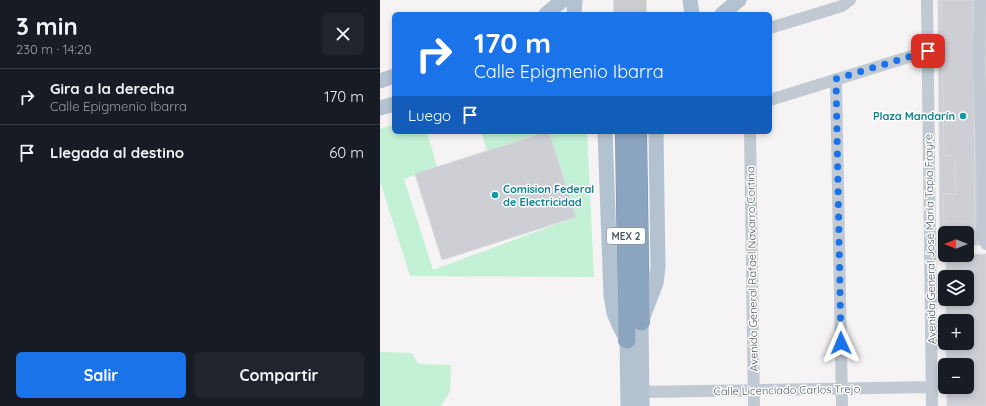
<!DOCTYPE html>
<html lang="es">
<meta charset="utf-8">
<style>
:root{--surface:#171b24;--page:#20242c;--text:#f1f3f6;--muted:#9ea1a6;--line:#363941;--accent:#1a73e8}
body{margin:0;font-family:Quicksand,sans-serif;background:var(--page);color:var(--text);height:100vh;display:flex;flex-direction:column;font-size:15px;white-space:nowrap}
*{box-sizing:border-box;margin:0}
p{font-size:13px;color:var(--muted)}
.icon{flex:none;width:22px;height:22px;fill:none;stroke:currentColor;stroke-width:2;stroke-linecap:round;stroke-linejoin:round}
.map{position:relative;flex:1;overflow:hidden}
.sheet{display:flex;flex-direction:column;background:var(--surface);width:380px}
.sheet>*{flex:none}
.top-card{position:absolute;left:12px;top:12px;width:380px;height:122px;border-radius:6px;box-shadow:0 2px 6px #0003;background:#1a73e8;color:#fff;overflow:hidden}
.needle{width:26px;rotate:270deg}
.tools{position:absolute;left:558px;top:226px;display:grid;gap:8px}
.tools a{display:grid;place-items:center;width:36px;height:36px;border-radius:6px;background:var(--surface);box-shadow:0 2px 6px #0003;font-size:20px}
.pin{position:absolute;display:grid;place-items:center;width:34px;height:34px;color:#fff;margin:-17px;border-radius:8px;box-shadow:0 2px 6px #0006}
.me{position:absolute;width:44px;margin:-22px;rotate:359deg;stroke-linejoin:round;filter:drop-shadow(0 0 3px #0008)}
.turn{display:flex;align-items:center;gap:14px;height:84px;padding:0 16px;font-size:18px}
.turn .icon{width:52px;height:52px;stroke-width:2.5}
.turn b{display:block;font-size:28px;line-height:34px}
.then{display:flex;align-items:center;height:38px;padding:0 16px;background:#0003;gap:8px;font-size:15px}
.round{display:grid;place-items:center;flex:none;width:42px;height:42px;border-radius:6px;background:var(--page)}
.headline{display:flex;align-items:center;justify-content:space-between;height:68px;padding:0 16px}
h1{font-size:24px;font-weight:700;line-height:30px}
.action{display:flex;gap:8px;margin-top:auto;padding:8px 16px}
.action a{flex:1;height:46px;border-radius:6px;background:var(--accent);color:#fff;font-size:16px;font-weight:700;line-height:46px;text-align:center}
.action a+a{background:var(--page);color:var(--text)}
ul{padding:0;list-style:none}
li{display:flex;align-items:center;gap:12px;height:56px;padding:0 16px;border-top:1px solid var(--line)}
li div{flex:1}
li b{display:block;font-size:15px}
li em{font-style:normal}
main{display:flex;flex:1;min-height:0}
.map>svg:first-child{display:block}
.green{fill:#c3f1d5}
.building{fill:#cdcfd5;stroke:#d7d9de}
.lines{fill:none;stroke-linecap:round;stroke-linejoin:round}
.highway-tunnel{stroke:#caccce;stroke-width:17;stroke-dasharray:17 8;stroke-linecap:butt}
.highway-casing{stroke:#7690ad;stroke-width:18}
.minor{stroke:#c1cad2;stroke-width:12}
.major{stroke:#b3c2d1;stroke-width:15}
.highway{stroke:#8ba5c1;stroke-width:17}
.route{stroke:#1a73e8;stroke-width:7;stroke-dasharray:0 12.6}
.culture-dot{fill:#0f9aa8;stroke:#fff;stroke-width:1.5}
.labels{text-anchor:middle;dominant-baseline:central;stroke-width:3;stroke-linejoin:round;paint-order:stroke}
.shield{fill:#fff;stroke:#808990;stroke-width:1}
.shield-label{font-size:10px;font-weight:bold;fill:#4a5661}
.culture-label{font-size:11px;font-weight:bold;fill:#0d838f;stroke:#fff;text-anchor:end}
.street-label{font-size:11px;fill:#4a5661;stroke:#fff}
</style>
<main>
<section class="sheet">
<div class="headline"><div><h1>3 min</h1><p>230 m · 14:20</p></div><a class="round"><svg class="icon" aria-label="close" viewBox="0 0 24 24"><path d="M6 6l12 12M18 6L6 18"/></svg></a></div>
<ul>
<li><svg class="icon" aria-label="right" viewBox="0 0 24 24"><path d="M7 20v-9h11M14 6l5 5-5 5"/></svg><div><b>Gira a la derecha</b><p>Calle Epigmenio Ibarra</p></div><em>170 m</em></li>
<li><svg class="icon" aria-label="arrive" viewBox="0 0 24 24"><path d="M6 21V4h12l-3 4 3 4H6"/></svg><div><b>Llegada al destino</b></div><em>60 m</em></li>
</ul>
<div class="action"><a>Salir</a><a>Compartir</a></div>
</section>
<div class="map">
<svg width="606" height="406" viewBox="0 0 606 406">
<rect width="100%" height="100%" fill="#f5f3f3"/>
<path class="green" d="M 14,124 L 14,132 L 47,132 L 57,167 L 24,179 L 53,270 L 196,217 L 169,132 L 207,132 L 214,277 L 30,276 L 0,181 L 0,129 Z
M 101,132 L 166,132 L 107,151 Z
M 0,352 L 32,353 L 38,364 L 71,365 L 70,391 L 61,406 L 0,406 Z"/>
<path class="building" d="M 558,0 L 606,0 L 606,245 L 587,245 L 587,233 L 565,233 L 565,245 L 560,245 Z
M 561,0 L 593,0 L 595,229 L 564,229 L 563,194 L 576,194 L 575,156 L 564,155 Z
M 166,132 L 169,132 L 196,217 L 62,260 L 35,174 Z
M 606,254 L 606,406 L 567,406 L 567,387 L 587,387 L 587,365 L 567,365 L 566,343 L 587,343 L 587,321 L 566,321 L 566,299 L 587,299 L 587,277 L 566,277 L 566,255 Z"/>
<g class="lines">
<path class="highway-tunnel" d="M 242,0 L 242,14
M 258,14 L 258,0"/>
<defs>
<path id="highway" d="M 244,132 L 247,340
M 258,132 L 261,322"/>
</defs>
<use href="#highway" class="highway-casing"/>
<path class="minor" d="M 547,0 L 552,406
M 600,0 L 599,68 L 603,183 L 603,233 L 606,244
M 390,28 L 462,6 L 470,0
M 456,79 L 462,406
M 390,100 L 548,51
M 370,132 L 374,406
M 262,392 L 552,387"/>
<path class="major" d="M 310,0 L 312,14
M 166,14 L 183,0
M 194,14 L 195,0
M 342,14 L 359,0
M 0,81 L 14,76
M 0,108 L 14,104
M 225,132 L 231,295 L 234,313 L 240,327 L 247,340 L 248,406
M 262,406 L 261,322 L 276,283 L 278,267 L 276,132"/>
<use href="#highway" class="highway"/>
</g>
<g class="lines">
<path class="route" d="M 461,343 L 456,79 L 548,51"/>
</g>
<g class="culture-dot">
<circle cx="583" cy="116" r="4"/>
<circle cx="115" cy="195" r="4"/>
</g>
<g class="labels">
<rect class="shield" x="227" y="228" width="38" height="16" rx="3"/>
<g class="shield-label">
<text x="246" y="236">MEX 2</text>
</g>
<g class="culture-label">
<text x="575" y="116">Plaza Mandarín</text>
<text x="123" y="189" text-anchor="start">Comision Federal<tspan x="123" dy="13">de Electricidad</tspan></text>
</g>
<g class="street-label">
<text transform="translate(550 239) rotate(-91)">Avenida General José María Tapia Frayre</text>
<text transform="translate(372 269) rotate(-91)">Avenida General Rafael Navarro Cortina</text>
<text transform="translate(407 390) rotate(-1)">Calle Licenciado Carlos Trejo</text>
</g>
</g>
</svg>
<div class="tools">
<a><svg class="needle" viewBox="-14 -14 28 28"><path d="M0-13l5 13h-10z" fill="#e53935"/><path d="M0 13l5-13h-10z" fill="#9ea1a6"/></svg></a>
<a><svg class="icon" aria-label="layers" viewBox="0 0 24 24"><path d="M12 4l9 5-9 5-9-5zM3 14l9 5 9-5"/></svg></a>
<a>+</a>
<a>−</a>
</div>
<div class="pin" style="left:548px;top:51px;background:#d93025"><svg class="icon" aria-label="arrive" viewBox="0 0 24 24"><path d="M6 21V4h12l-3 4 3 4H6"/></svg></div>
<svg class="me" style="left:461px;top:343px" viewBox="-20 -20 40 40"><path d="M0-17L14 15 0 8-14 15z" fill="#1a73e8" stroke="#fff" stroke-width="4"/></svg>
<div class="top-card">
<div class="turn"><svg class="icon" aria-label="right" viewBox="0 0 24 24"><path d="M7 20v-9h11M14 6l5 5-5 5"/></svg><div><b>170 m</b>Calle Epigmenio Ibarra</div></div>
<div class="then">Luego<svg class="icon" aria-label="arrive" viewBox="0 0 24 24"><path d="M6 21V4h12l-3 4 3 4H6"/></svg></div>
</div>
</div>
</main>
